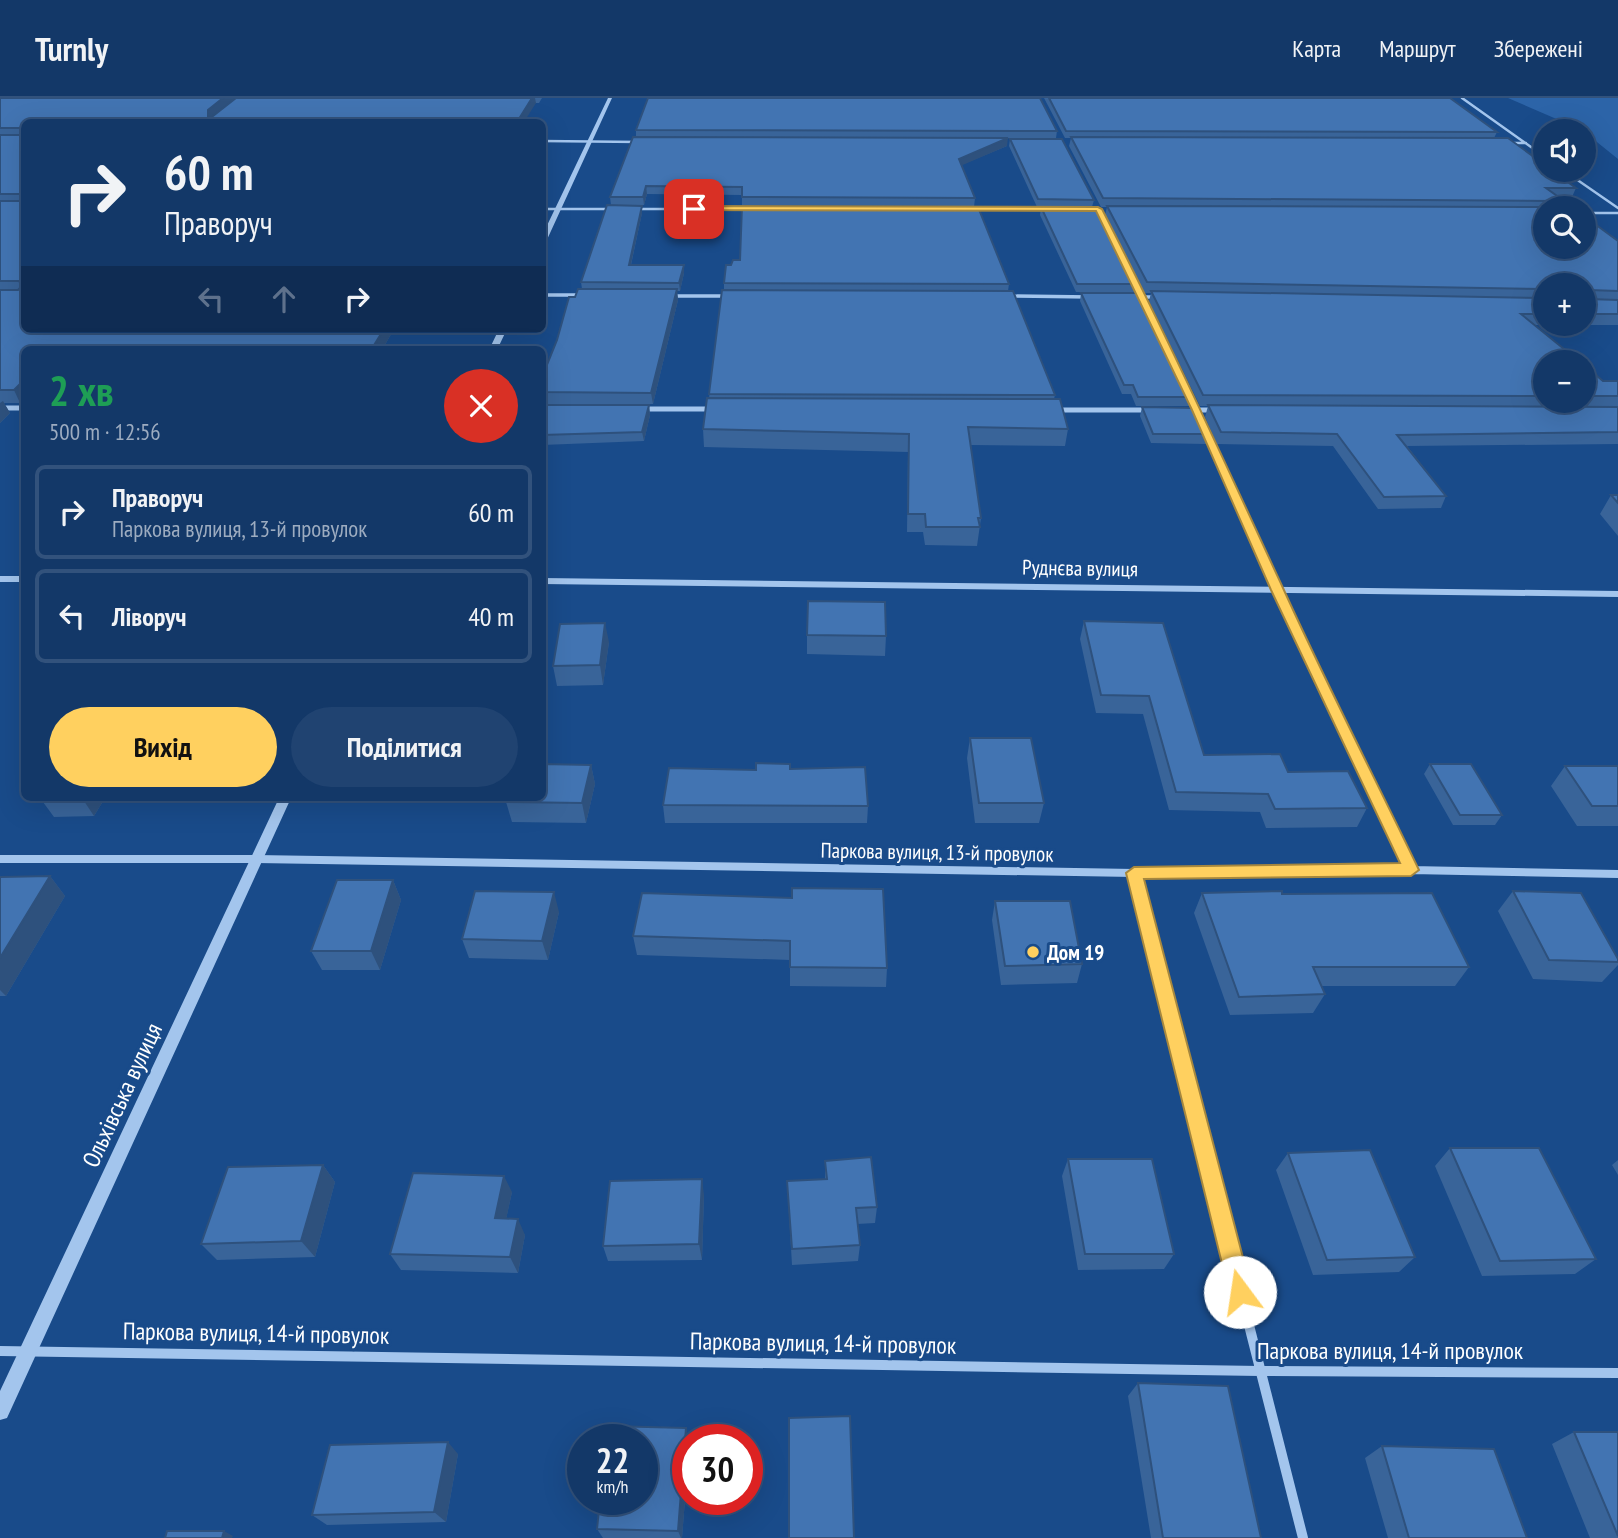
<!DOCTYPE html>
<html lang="uk">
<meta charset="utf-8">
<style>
:root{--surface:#133868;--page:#204371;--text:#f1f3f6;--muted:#9dacc0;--line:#32527c;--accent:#ffd05f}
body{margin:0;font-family:"PT Sans Narrow",sans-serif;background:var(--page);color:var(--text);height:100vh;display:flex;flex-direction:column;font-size:26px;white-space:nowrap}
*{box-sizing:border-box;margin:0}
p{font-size:23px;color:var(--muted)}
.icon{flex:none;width:38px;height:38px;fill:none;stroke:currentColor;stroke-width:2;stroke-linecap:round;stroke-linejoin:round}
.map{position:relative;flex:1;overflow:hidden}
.side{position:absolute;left:21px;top:248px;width:525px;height:455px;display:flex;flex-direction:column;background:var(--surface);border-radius:10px;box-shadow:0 7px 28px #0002,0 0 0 2px var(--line)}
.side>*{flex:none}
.hud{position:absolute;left:21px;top:21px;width:525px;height:214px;border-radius:10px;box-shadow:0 7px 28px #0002,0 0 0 2px var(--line);background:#133868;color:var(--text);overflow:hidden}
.fabs{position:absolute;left:1533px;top:21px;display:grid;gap:14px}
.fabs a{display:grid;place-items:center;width:63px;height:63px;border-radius:50%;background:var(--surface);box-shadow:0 7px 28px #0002,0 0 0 2px var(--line);font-size:35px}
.speed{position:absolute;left:567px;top:1326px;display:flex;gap:14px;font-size:35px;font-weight:700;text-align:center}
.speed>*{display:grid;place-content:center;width:91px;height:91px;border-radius:50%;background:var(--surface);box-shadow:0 7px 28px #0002,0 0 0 2px var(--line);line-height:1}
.speed small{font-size:18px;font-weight:400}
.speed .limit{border:10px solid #d22;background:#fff;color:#111}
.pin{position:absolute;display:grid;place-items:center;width:60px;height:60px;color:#fff;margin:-30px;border-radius:14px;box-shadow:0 4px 10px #0006}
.me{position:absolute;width:77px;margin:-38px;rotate:346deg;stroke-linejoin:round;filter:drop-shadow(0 0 5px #0008)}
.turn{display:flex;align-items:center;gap:24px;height:147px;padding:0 28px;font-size:32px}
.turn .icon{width:91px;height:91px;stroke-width:2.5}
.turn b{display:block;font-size:49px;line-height:60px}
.lanes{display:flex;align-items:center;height:66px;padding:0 28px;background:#0003;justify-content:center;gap:35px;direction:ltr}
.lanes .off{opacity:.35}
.round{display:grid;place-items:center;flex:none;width:74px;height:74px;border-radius:37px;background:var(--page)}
.summary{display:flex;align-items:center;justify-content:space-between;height:119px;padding:0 28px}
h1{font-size:42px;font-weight:700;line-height:52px;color:#1e9e55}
.button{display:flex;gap:14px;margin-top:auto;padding:14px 28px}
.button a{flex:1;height:80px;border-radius:42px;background:var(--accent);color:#111;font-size:28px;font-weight:700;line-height:80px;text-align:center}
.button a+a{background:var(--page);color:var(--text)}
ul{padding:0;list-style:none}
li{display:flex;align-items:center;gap:21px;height:94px;margin:0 14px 10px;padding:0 14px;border:4px solid var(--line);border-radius:10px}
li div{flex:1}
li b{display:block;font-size:26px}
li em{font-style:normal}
header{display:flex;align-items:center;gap:42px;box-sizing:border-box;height:98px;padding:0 35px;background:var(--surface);border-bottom:2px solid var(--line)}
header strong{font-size:33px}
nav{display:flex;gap:38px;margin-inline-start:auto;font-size:24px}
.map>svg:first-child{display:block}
.green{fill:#2c64a8}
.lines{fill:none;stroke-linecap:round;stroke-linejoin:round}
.minor-far5{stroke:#a3c5ed;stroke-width:2.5}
.minor-far4{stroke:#a3c5ed;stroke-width:3.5}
.minor-far3{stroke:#a3c5ed;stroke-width:5}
.minor-far2{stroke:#a3c5ed;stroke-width:6}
.minor-far1{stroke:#a3c5ed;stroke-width:8}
.minor{stroke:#a3c5ed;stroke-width:10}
.tertiary{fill:#a3c5ed;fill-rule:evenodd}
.wall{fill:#396499;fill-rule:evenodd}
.shaded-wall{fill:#2e517d}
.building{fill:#4274b2;stroke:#2e517d;stroke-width:2}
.route{fill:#ffd05f;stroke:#a6873e;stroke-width:2}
.poi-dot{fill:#ffd05f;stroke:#194b8a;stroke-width:2.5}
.labels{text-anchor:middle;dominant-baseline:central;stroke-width:6;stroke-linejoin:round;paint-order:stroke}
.street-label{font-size:21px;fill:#fff;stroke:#194b8a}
.poi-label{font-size:21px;font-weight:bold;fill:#fff;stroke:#194b8a;text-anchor:start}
.near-street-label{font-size:24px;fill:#fff;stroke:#194b8a}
</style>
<header>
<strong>Turnly</strong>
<nav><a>Карта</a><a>Маршрут</a><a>Збережені</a></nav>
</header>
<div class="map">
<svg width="1618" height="1440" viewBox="0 0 1618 1440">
<rect width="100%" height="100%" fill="#194b8a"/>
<path class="green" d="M 1508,0 L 1618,0 L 1618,61 L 1582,32 Z"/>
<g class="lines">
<path class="minor-far5" d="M 1462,0 L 1545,59
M 542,43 L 640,44
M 1506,45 L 1526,45
M 1563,72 L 1618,110
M 542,111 L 614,111
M 632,111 L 750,111
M 972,111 L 1048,111
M 1584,115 L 1618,115"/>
<path class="minor-far4" d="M 1132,178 L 1180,278
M 542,197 L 582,197
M 671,198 L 729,198
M 1007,198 L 1090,199
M 1133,199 L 1160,199"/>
<path class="minor-far3" d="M 1180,276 L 1269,474
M 0,310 L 24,310
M 642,311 L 714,311
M 1055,312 L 1148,312
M 1188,312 L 1215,312"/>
<path class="minor-far2" d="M 1268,473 L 1388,724"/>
<path class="minor-far1" d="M 1387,722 L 1411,772
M 0,761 L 256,761 L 1134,775 L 1411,772 L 1618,776
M 1134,775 L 1201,1040"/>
<path class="minor" d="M 1201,1038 L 1303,1440
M 0,1253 L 1260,1273 L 1618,1275"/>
<path class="tertiary" d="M 608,0 L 612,0 L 545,146 L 542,148 L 542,138 Z
M 499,231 L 507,231 L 497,252 L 489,252 Z
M 0,478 L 24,478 L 24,484 L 0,484 Z
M 542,480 L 1618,493 L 1618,499 L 542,486 Z
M 279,700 L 291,700 L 7,1320 L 0,1322 L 0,1293 Z"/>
</g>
<path class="wall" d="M 0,0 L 542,0 L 539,5 L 536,5 L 24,231 L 394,231 L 382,252 L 24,252 L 20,305 L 4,305 L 10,315 L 0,325 Z
M 1044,0 L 1450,0 L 1497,34 L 1494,40 L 1576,90 L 1572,99 L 1559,99 L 1618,143 L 1618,227 L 1535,227 L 1545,264 L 1545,303 L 1584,303 L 1584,267 L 1603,283 L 1618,283 L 1618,346 L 1407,348 L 1446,398 L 1441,410 L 1378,411 L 1333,348 L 1217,346 L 1205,319 L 1208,308 L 1200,308 L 1149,203 L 1151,195 L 1144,195 L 1105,117 L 1107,109 L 1101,109 L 1069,48 L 1071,40 L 1065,40 ZM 1545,187 L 1584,187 L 1584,226 L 1545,226 Z
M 636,32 L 1057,33 L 1056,40 L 636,39 Z
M 633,39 L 1007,48 L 961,67 L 975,100 L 974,109 L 742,108 L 742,97 L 647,96 L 644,107 L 611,107 L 610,99 Z
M 1010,41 L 1094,102 L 1092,109 L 1037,109 L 1009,48 Z
M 642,108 L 642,115 L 631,167 L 684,167 L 684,175 L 680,193 L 677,193 L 678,202 L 653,306 L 542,306 L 542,279 L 575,199 L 582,191 L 581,184 Z
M 1041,109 L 1136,186 L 1135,195 L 1076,194 L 1040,117 Z
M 724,185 L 1009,186 L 1008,193 L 1055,297 L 1054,301 L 1068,331 L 1065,348 L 971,347 L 981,420 L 977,448 L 925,447 L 923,434 L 907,434 L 908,354 L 704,349 L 703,331 L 709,300 L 724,192 Z
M 1081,195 L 1191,299 L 1189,308 L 1136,308 L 1131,296 L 1122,296 L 1080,203 Z
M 542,307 L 649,307 L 650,317 L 644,343 L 542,347 Z
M 1142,309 L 1208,336 L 1206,346 L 1151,345 L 1140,318 Z
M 1611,397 L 1618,397 L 1618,438 L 1600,416 Z
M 1084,523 L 1204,657 L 1288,674 L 1367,710 L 1357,729 L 1266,730 L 1260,714 L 1169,712 L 1143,616 L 1096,615 L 1080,541 Z
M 807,537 L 886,538 L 885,558 L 807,556 Z
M 609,544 L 603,587 L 557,588 L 553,568 Z
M 970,640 L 1044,705 L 1039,725 L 975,725 L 967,660 Z
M 1430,666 L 1502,717 L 1495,727 L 1453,727 L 1424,676 Z
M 591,667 L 595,686 L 586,725 L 512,724 L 506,704 Z
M 1565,668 L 1618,668 L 1618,728 L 1577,728 L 1551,688 Z
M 790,671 L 868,708 L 867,725 L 665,725 L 663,707 L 756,672 Z
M 40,700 L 105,700 L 94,718 L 54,719 Z
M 50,778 L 65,798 L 6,898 L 0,898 L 0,779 Z
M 393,782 L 401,802 L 380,872 L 322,872 L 311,853 Z
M 1513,793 L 1618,861 L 1618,867 L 1602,884 L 1533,881 L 1498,813 Z
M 642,795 L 887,870 L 886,889 L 790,888 L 790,862 L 637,857 L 633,838 Z
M 1202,795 L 1282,796 L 1469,869 L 1455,888 L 1321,888 L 1325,896 L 1313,915 L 1230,917 L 1194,815 Z
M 995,803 L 1082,866 L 1077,885 L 1001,887 L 992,822 Z
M 559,814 L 548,862 L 469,860 L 462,841 Z
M 1450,1050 L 1596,1161 L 1575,1176 L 1482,1178 L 1435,1068 Z
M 1288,1055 L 1415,1159 L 1399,1174 L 1313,1177 L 1276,1072 Z
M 1068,1061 L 1174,1156 L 1164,1171 L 1078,1172 L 1062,1078 Z
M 1618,1062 L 1618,1077 L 1612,1067 Z
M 825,1063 L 877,1109 L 875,1125 L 857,1126 L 860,1147 L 858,1163 L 792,1167 L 787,1083 L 825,1081 Z
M 323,1067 L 335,1084 L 315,1159 L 217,1162 L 201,1146 Z
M 512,1094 L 506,1121 L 525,1137 L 518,1175 L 401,1172 L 390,1156 Z
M 704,1097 L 702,1162 L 608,1163 L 603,1148 Z
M 1138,1285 L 1261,1440 L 1151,1440 L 1128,1298 Z
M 686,1330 L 689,1342 L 688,1342 L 688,1364 L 682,1440 L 603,1440 L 597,1431 Z
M 1574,1334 L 1618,1334 L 1618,1440 L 1590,1440 L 1552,1346 Z
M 1382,1348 L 1527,1440 L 1388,1440 L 1365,1360 Z
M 458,1356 L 446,1424 L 327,1427 L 312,1417 Z"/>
<path class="shaded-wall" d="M 223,0 L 238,0 L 211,24 L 208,18 L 208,12 Z
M 532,0 L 535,0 L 536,5 L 524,24 L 517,24 Z
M 1008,40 L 1007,48 L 958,69 L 959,61 Z
M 646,88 L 647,96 L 644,107 L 643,99 Z
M 642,108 L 642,115 L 629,175 L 629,167 Z
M 684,167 L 684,175 L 680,193 L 679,185 Z
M 677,191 L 678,202 L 653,306 L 651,295 Z
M 384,231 L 394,231 L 382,252 L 371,252 Z
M 24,282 L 24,301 L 20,305 L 14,292 Z
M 3,303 L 10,315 L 0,325 L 0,305 Z
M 649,307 L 650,317 L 644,343 L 642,334 Z
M 605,525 L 609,544 L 603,587 L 600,567 Z
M 591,667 L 595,686 L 586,725 L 582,705 Z
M 82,700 L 105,700 L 94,718 Z
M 50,778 L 65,798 L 6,898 L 0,892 L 0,860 Z
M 393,782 L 401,802 L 380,872 L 371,853 Z
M 554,794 L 559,814 L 548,862 L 542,843 Z
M 323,1067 L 335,1084 L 315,1159 L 301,1143 Z
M 504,1078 L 512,1094 L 503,1136 L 495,1120 Z
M 702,1081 L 704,1097 L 702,1162 L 699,1146 Z
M 518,1121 L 525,1137 L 518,1175 L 510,1159 Z
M 686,1330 L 689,1342 L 688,1342 L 688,1364 L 682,1440 L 681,1440 L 678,1433 Z
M 448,1344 L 458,1356 L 446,1424 L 434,1414 Z
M 224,1433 L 233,1438 L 232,1440 L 222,1440 Z"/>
<path class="building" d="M 0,0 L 223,0 L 208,12 L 208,18 L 213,18 L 236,0 L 532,0 L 517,24 L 24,24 L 24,231 L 384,231 L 371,252 L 24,252 L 24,282 L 14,292 L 0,292 L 0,192 L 18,192 L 22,188 L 19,183 L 0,183 L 0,103 L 19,103 L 23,100 L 20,96 L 0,96 L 0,37 L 20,37 L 23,34 L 20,30 L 0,30 Z
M 648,0 L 1040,0 L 1057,33 L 636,32 Z
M 1049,0 L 1450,0 L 1497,34 L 1066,33 Z
M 633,39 L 1008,40 L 959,61 L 975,100 L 742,99 L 742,89 L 646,88 L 643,99 L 610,99 Z
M 1071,39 L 1508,40 L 1545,67 L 1545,72 L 1551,72 L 1576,90 L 1546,90 L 1574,110 L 1545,110 L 1545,149 L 1584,149 L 1584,118 L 1618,143 L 1618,193 L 1589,192 L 1585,196 L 1589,201 L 1618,202 L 1618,216 L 1584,216 L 1584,187 L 1545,187 L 1545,191 L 1147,184 L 1107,108 L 1549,109 L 1553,107 L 1552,103 L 1103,100 Z
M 1010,41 L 1062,41 L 1094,102 L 1038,101 Z
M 607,107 L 642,108 L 629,167 L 684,167 L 679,185 L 581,184 Z
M 742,108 L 978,109 L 1009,186 L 724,185 L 726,167 L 731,167 L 733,162 L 740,162 Z
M 1041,109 L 1098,109 L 1136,186 L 1077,186 Z
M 578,191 L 677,191 L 651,295 L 542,294 L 542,279 L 557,242 L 569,199 L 575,199 Z
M 722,192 L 1013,193 L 1055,297 L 709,296 Z
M 1151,193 L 1545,200 L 1545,216 L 1521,216 L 1580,264 L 1545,264 L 1545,298 L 1203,297 Z
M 1081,195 L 1141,195 L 1191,299 L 1138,299 L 1133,287 L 1124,287 Z
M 1584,267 L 1603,283 L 1618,283 L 1618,298 L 1584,298 Z
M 707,300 L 1060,301 L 1068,331 L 968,329 L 981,420 L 978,420 L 980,429 L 926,429 L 925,416 L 908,416 L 909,336 L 703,331 Z
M 542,307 L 649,307 L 642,334 L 542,337 Z
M 1208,307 L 1618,309 L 1618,334 L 1397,337 L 1446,398 L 1384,399 L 1337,336 L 1221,334 Z
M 1142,309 L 1196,310 L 1208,336 L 1153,336 Z
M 1611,397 L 1618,397 L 1618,405 Z
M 808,503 L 885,504 L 886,538 L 807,537 Z
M 1084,523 L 1163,525 L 1204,657 L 1280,656 L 1288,674 L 1348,673 L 1367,710 L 1275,711 L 1268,696 L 1176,694 L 1149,598 L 1101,597 Z
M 605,525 L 600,567 L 553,568 L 560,526 Z
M 970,640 L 1031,640 L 1044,705 L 979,705 Z
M 756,665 L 790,666 L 790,671 L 865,669 L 868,708 L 663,707 L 669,670 L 756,672 Z
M 542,666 L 591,667 L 582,705 L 506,704 L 507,700 L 542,700 Z
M 1430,666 L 1471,666 L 1502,717 L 1460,717 Z
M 1565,668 L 1618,668 L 1618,708 L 1592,708 Z
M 50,778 L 0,860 L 0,779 Z
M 337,782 L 393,782 L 371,853 L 311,853 Z
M 792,790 L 883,791 L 887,870 L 790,869 L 790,843 L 633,838 L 642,795 L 792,800 Z
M 475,793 L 554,794 L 542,843 L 462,841 Z
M 1282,793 L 1282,796 L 1432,795 L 1469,869 L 1313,869 L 1325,896 L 1239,899 L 1202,795 Z
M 1513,793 L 1581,795 L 1618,861 L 1618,864 L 1549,862 Z
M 995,803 L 1070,803 L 1082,866 L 1005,868 Z
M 1450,1050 L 1539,1050 L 1596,1161 L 1500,1163 Z
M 1370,1052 L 1415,1159 L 1327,1162 L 1288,1055 Z
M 871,1059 L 877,1109 L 856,1110 L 860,1147 L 792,1151 L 787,1083 L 827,1081 L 825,1063 Z
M 1068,1061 L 1152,1061 L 1174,1156 L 1085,1156 Z
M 323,1067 L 301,1143 L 201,1146 L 228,1069 Z
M 413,1075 L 504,1078 L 495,1120 L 518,1121 L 510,1159 L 390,1156 Z
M 702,1081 L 699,1146 L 603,1148 L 610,1083 Z
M 1138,1285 L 1228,1288 L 1261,1440 L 1163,1440 Z
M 850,1318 L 854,1440 L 789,1440 L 789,1320 Z
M 609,1328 L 686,1330 L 678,1433 L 597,1431 L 600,1402 L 642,1402 L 642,1342 L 607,1342 Z
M 1574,1334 L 1618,1334 L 1618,1438 Z
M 448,1344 L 434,1414 L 312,1417 L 330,1347 Z
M 1382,1348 L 1494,1351 L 1527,1440 L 1409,1440 Z
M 167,1433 L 224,1433 L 222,1440 L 165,1440 Z"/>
<path class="route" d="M 694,108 L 1098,109 L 1102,111 C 1166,236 1224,362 1283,490 C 1326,585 1374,678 1419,772 L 1411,778 L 1144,781 L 1252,1194 L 1248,1202 L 1240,1205 L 1232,1202 L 1229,1194 L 1126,775 L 1134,769 L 1400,765 L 1271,492 L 1192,312 L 1096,113 L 691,112 Z"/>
<circle class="poi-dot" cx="1033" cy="854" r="7"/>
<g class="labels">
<g class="street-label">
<text transform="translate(1080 470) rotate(1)">Руднєва вулиця</text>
<text transform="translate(937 754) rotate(1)">Паркова вулиця, 13-й провулок</text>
</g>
<g class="poi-label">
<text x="1047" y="854">Дом 19</text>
</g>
<g class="near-street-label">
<text transform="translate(122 997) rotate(-65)">Ольхівська вулиця</text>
<text transform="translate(256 1235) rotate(1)">Паркова вулиця, 14-й провулок</text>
<text transform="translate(823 1245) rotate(1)">Паркова вулиця, 14-й провулок</text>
<text x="1390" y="1252">Паркова вулиця, 14-й провулок</text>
</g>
</g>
</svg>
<div class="fabs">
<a><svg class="icon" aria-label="sound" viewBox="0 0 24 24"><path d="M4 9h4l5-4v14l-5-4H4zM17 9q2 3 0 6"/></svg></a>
<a><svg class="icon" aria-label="search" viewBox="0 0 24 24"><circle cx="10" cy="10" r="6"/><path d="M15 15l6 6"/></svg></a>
<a>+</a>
<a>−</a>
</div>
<div class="speed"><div>22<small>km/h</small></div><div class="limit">30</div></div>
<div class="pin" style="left:694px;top:111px;background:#d93025"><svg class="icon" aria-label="arrive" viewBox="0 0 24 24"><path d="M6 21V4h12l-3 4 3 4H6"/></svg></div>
<svg class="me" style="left:1240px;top:1194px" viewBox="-20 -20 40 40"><circle r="19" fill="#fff"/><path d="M0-13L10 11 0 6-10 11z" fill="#ffd05f"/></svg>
<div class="hud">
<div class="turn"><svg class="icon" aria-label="right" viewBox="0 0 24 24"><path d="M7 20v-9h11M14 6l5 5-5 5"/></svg><div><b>60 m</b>Праворуч</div></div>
<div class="lanes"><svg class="icon off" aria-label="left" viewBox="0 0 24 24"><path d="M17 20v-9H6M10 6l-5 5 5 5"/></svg><svg class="icon off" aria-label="ahead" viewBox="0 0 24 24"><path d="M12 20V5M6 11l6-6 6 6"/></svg><svg class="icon" aria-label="right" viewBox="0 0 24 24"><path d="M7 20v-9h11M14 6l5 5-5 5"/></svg></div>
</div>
<section class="side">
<div class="summary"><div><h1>2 хв</h1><p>500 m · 12:56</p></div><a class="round" style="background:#d93025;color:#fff"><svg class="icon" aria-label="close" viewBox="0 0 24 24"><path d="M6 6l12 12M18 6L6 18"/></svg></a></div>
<ul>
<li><svg class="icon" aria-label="right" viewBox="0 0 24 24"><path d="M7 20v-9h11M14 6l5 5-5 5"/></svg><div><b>Праворуч</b><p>Паркова вулиця, 13-й провулок</p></div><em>60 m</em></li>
<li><svg class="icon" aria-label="left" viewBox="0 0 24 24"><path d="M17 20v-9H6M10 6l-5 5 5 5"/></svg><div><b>Ліворуч</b></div><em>40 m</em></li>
</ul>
<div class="button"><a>Вихід</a><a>Поділитися</a></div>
</section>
</div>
